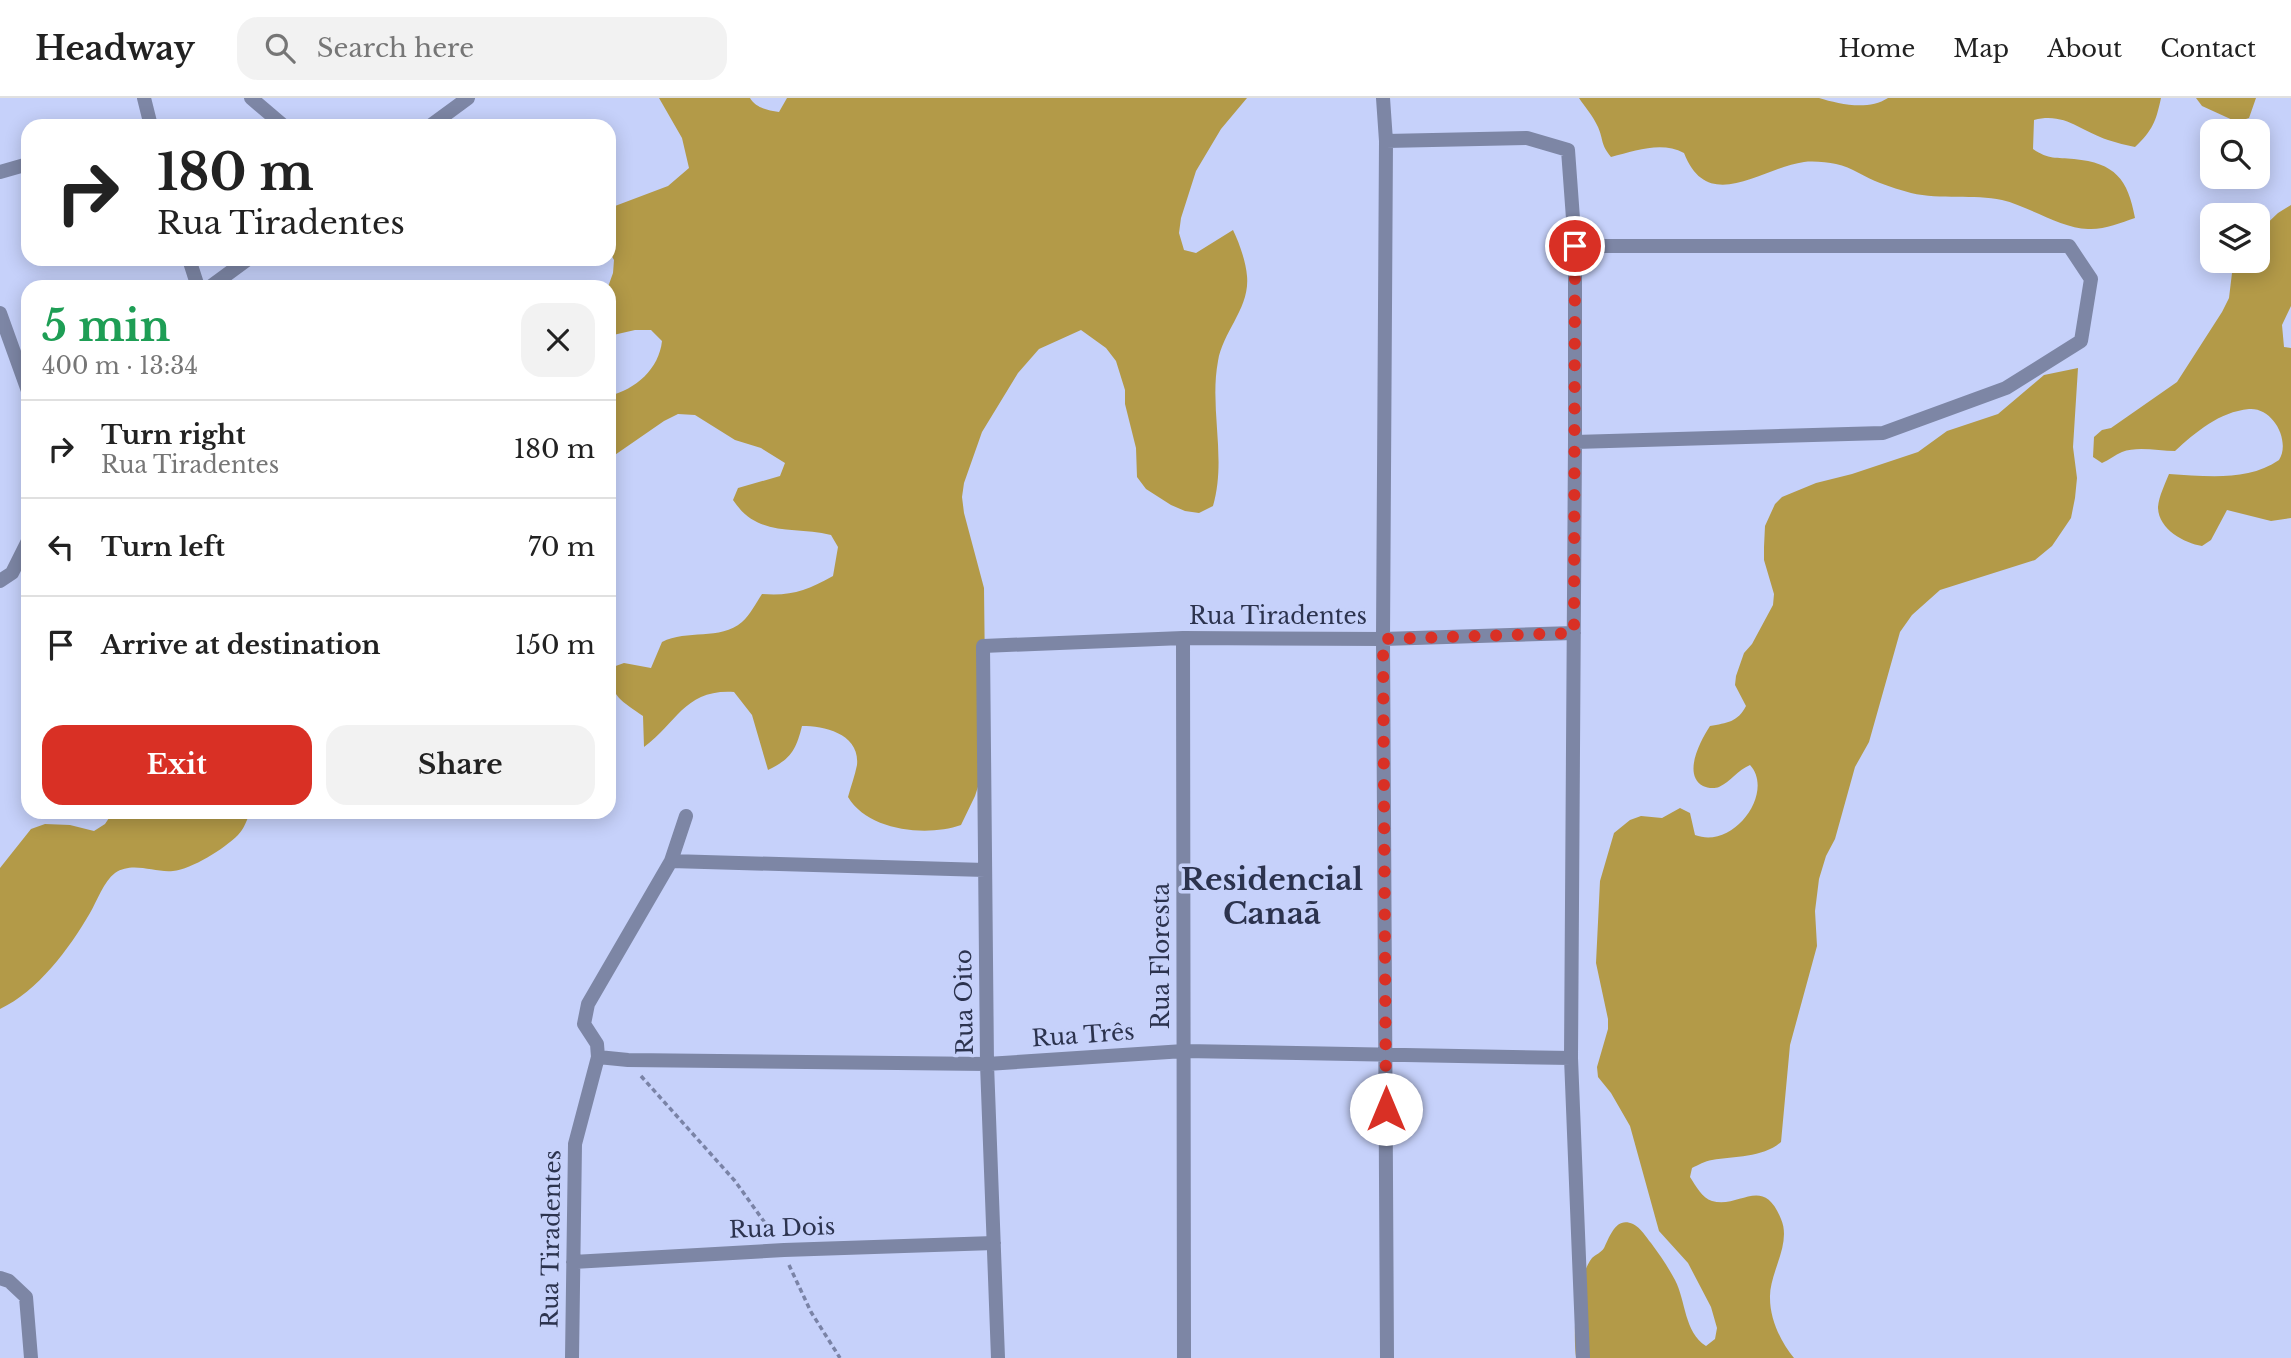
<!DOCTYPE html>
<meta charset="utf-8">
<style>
:root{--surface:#fff;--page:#f2f2f2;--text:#222;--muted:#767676;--line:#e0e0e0;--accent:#d93025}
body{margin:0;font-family:"Libre Baskerville",serif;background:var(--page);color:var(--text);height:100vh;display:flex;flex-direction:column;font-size:26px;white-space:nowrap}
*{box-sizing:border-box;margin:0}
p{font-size:23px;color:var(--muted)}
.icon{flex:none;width:38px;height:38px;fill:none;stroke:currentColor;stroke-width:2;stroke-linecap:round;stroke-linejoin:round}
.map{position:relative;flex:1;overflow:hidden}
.drawer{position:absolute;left:21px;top:182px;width:595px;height:539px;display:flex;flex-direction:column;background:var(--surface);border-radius:21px;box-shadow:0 4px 18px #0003}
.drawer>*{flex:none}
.banner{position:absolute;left:21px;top:21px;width:595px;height:147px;border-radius:21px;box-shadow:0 4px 18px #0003;background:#fff;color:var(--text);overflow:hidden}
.fabs{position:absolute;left:2200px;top:21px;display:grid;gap:14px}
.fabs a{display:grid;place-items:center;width:70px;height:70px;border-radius:14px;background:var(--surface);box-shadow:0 4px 18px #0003;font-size:35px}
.pin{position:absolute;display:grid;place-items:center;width:60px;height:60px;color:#fff;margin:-30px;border:4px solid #fff;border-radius:50%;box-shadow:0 2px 7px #0007}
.me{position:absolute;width:77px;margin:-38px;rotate:0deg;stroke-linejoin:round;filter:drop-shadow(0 0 5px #0008)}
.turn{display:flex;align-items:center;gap:24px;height:147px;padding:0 21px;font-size:32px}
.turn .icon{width:91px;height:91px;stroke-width:2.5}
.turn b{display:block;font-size:49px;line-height:60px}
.round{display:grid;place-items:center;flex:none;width:74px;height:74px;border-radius:21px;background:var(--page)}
.head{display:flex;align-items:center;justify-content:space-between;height:119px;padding:0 21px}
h1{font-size:42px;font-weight:800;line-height:52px;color:#1e9e55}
.cta{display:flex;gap:14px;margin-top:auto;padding:14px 21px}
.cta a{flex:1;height:80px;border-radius:21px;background:var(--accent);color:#fff;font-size:28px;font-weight:800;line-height:80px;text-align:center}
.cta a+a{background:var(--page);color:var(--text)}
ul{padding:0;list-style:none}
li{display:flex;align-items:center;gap:21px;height:98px;padding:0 21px;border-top:2px solid var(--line)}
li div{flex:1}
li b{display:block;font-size:26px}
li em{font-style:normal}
header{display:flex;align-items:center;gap:42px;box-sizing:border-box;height:98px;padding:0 35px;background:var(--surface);border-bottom:2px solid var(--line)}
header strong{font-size:33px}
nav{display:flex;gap:38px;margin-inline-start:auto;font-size:24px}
.search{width:490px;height:63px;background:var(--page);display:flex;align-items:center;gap:18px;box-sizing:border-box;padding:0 24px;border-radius:21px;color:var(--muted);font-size:26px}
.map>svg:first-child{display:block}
.forest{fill:#b39a48}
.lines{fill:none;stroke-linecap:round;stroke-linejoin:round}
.path{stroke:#7a83a6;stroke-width:3.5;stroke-dasharray:5 3.5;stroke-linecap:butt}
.minor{stroke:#7d86a5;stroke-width:14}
.route{stroke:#d93025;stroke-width:12;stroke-dasharray:0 21.6}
.labels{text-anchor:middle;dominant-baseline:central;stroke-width:7;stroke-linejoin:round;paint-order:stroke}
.street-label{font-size:23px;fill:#2c334e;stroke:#c6d1fa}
.district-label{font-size:30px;font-weight:bold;fill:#2c334e;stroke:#c6d1fa}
</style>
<header>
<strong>Headway</strong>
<div class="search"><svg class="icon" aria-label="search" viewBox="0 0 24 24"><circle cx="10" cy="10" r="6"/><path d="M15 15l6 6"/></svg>Search here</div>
<nav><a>Home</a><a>Map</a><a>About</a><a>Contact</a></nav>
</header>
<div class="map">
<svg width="2291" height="1260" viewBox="0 0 2291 1260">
<rect width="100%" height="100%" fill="#c6d1fa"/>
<path class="forest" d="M 659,0 L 750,0 C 756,10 767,12 779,14 L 787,0 L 1247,0 L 1221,31 L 1196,73 L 1181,120 L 1179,135 L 1184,152 L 1196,155 L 1233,132 C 1239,144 1246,164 1247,178 C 1250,210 1223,233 1218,263 C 1209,311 1227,360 1213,408 L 1199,415 L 1185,413 L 1171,407 L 1146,391 L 1137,379 L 1136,350 L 1125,306 L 1125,292 L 1116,263 L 1106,250 L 1081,232 L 1039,251 L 1018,275 L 982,334 L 964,385 L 962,399 L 964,415 L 984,490 L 986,664 L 975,698 L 961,727 C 927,739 868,733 848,699 C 851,688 855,677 857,667 C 860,636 825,628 802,628 C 796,652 791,661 768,672 L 752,617 L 734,594 C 685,591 678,624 644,649 L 643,618 C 622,603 609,598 610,570 L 624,565 L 651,570 L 662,544 C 687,531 720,543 742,524 C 750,517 756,505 762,496 C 792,498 806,493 833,478 L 838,449 L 831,437 C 793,428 758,440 733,402 L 738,390 L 780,378 L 785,365 L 761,350 L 735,342 L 695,317 L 678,316 L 664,323 L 609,361 L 609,298 C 636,291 659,271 662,243 L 651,232 L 635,232 L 609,238 L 608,189 L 613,175 L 614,162 L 609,153 L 609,113 L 615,108 L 668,88 L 689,70 L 682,40 Z
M 1579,0 L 1819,0 C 1839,6 1868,13 1888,0 L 2161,0 C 2156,23 2153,32 2135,49 C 2126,47 2117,45 2108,42 C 2080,33 2065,14 2034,22 L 2033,51 C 2049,62 2056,59 2074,61 C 2115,65 2128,81 2135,120 C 2120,125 2104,132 2088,131 C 2061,130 2028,108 2002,102 C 1974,96 1941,102 1911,95 C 1901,92 1890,89 1880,85 C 1865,80 1852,69 1836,66 C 1827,64 1813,63 1804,64 C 1761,70 1708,117 1684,55 C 1661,43 1636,53 1611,59 C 1600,45 1604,43 1598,29 C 1593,18 1585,9 1579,0 Z
M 2196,0 L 2256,0 L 2249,20 L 2237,24 L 2202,8 Z
M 2291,107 L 2291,208 L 2282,227 L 2284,249 L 2291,250 L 2291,420 L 2271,423 L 2227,412 L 2211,442 L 2202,448 C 2184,445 2158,431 2158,409 C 2159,398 2165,386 2169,376 C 2205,378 2247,384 2279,362 C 2291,343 2273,309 2249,311 C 2219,314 2196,334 2175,353 C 2159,353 2137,348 2122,354 C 2115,357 2109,362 2102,365 L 2093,359 L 2094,339 L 2102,332 L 2111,330 L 2177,284 L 2222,214 L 2229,200 L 2232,175 L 2238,163 L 2258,163 L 2258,134 L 2278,115 Z
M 2078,270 L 2073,349 L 2077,380 L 2075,400 L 2071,420 L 2052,448 L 2035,462 L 1940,492 L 1912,517 L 1900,534 L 1869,644 L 1855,669 L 1835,741 L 1826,758 L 1819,781 L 1815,813 L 1817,848 L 1790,947 L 1781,1044 C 1763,1060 1735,1058 1712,1062 C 1705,1063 1698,1067 1692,1070 L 1690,1079 C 1696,1088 1702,1100 1712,1103 C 1740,1111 1763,1076 1781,1121 C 1792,1146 1769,1175 1770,1200 C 1770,1222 1781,1244 1794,1260 L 1576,1260 C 1573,1233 1575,1183 1592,1160 C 1596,1156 1601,1155 1604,1150 C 1610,1138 1616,1118 1633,1126 C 1641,1130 1646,1139 1651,1145 C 1660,1157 1668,1169 1675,1182 C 1686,1203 1684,1234 1706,1248 L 1715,1241 L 1717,1230 L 1711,1209 L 1688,1165 L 1659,1133 L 1630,1028 L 1611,995 L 1598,979 L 1597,969 L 1608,931 L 1608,921 L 1596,865 L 1600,783 L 1614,735 L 1630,722 L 1641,718 L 1662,720 L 1680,710 L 1690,715 L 1695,737 C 1734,752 1775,694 1750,667 C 1738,672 1730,684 1719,689 C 1714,691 1707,690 1703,688 C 1682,676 1701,642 1710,628 C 1727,625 1738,624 1746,608 L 1735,587 L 1736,578 L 1744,555 L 1752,546 L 1773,507 L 1774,496 L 1764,462 L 1764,449 L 1765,428 L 1775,406 L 1782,399 L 1816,385 L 1852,376 L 1918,354 L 1947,333 L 1998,316 L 2044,277 Z
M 113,714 L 250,714 C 247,722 244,731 238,737 C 224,751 192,771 173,773 C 154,775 133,763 115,775 C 104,783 97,803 90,815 C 69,851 38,893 0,911 L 0,770 L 31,731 L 45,726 L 70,727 L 94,733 L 105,726 Z"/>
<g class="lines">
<path class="path" d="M 641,978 L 735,1083 L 775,1139
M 789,1167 L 811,1214 L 840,1260"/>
<path class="minor" d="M 144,0 L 151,28
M 251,0 L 284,28
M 1383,0 L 1386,43 L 1383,541 L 1387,1260
M 430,28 L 468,0
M 1386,43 L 1527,40 L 1568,52 L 1575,148 L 1575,344
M 0,74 L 28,66
M 1575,148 L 2069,148 L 2091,181 L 2081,243 L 2006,290 L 1883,335 L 1575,344 L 1571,960 L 1583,1260
M 189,161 L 198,189
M 210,189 L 248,161
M 0,215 L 28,293
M 0,483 L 12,475 L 28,443
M 1183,540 L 1184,1260
M 671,763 L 985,772
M 598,959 L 628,962 L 987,966 L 1184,953 L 1571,960
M 573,1164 L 784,1152 L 994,1145
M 0,1180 L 9,1183 L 26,1199 L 31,1260
M 572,1260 L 575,1046 L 598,959 L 597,946 L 584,926 L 588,906 L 671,763 L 686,718
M 998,1260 L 987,966 L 983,548 L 1183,540 L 1383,541 L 1574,535"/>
</g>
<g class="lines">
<path class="route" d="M 1386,1011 L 1383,541 L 1574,535 L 1575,148"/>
</g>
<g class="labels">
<g class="street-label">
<text x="1278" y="518">Rua Tiradentes</text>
<text transform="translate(1161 858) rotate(-90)">Rua Floresta</text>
<text transform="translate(964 904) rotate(-91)">Rua Oito</text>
<text transform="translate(1083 937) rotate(-4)">Rua Três</text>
<text transform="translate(782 1130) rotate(-2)">Rua Dois</text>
<text transform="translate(551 1141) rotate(-89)">Rua Tiradentes</text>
</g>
<g class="district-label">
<text x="1272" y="781">Residencial<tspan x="1272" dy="34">Canaã</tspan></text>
</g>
</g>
</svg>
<div class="fabs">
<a><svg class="icon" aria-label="search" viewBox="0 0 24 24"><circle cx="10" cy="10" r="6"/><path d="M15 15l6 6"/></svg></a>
<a><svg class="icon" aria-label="layers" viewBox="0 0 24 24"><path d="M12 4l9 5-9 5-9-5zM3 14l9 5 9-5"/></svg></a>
</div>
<div class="pin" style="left:1575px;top:148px;background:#d93025"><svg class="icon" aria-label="arrive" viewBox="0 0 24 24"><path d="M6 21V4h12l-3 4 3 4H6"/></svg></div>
<svg class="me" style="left:1386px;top:1011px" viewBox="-20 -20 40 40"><circle r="19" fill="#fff"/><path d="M0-13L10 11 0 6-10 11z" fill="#d93025"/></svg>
<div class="banner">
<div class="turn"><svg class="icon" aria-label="right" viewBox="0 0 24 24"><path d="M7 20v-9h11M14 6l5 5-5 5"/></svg><div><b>180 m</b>Rua Tiradentes</div></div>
</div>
<section class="drawer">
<div class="head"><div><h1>5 min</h1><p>400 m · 13:34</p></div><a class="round"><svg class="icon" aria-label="close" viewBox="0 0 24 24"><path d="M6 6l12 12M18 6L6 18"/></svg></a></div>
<ul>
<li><svg class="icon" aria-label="right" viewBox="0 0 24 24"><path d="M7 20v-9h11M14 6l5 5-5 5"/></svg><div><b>Turn right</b><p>Rua Tiradentes</p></div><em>180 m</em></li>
<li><svg class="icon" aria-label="left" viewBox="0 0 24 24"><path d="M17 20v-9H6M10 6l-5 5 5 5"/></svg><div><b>Turn left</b></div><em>70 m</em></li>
<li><svg class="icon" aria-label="arrive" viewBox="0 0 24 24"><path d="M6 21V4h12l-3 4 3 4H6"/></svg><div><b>Arrive at destination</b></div><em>150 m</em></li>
</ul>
<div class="cta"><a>Exit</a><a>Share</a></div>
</section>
</div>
